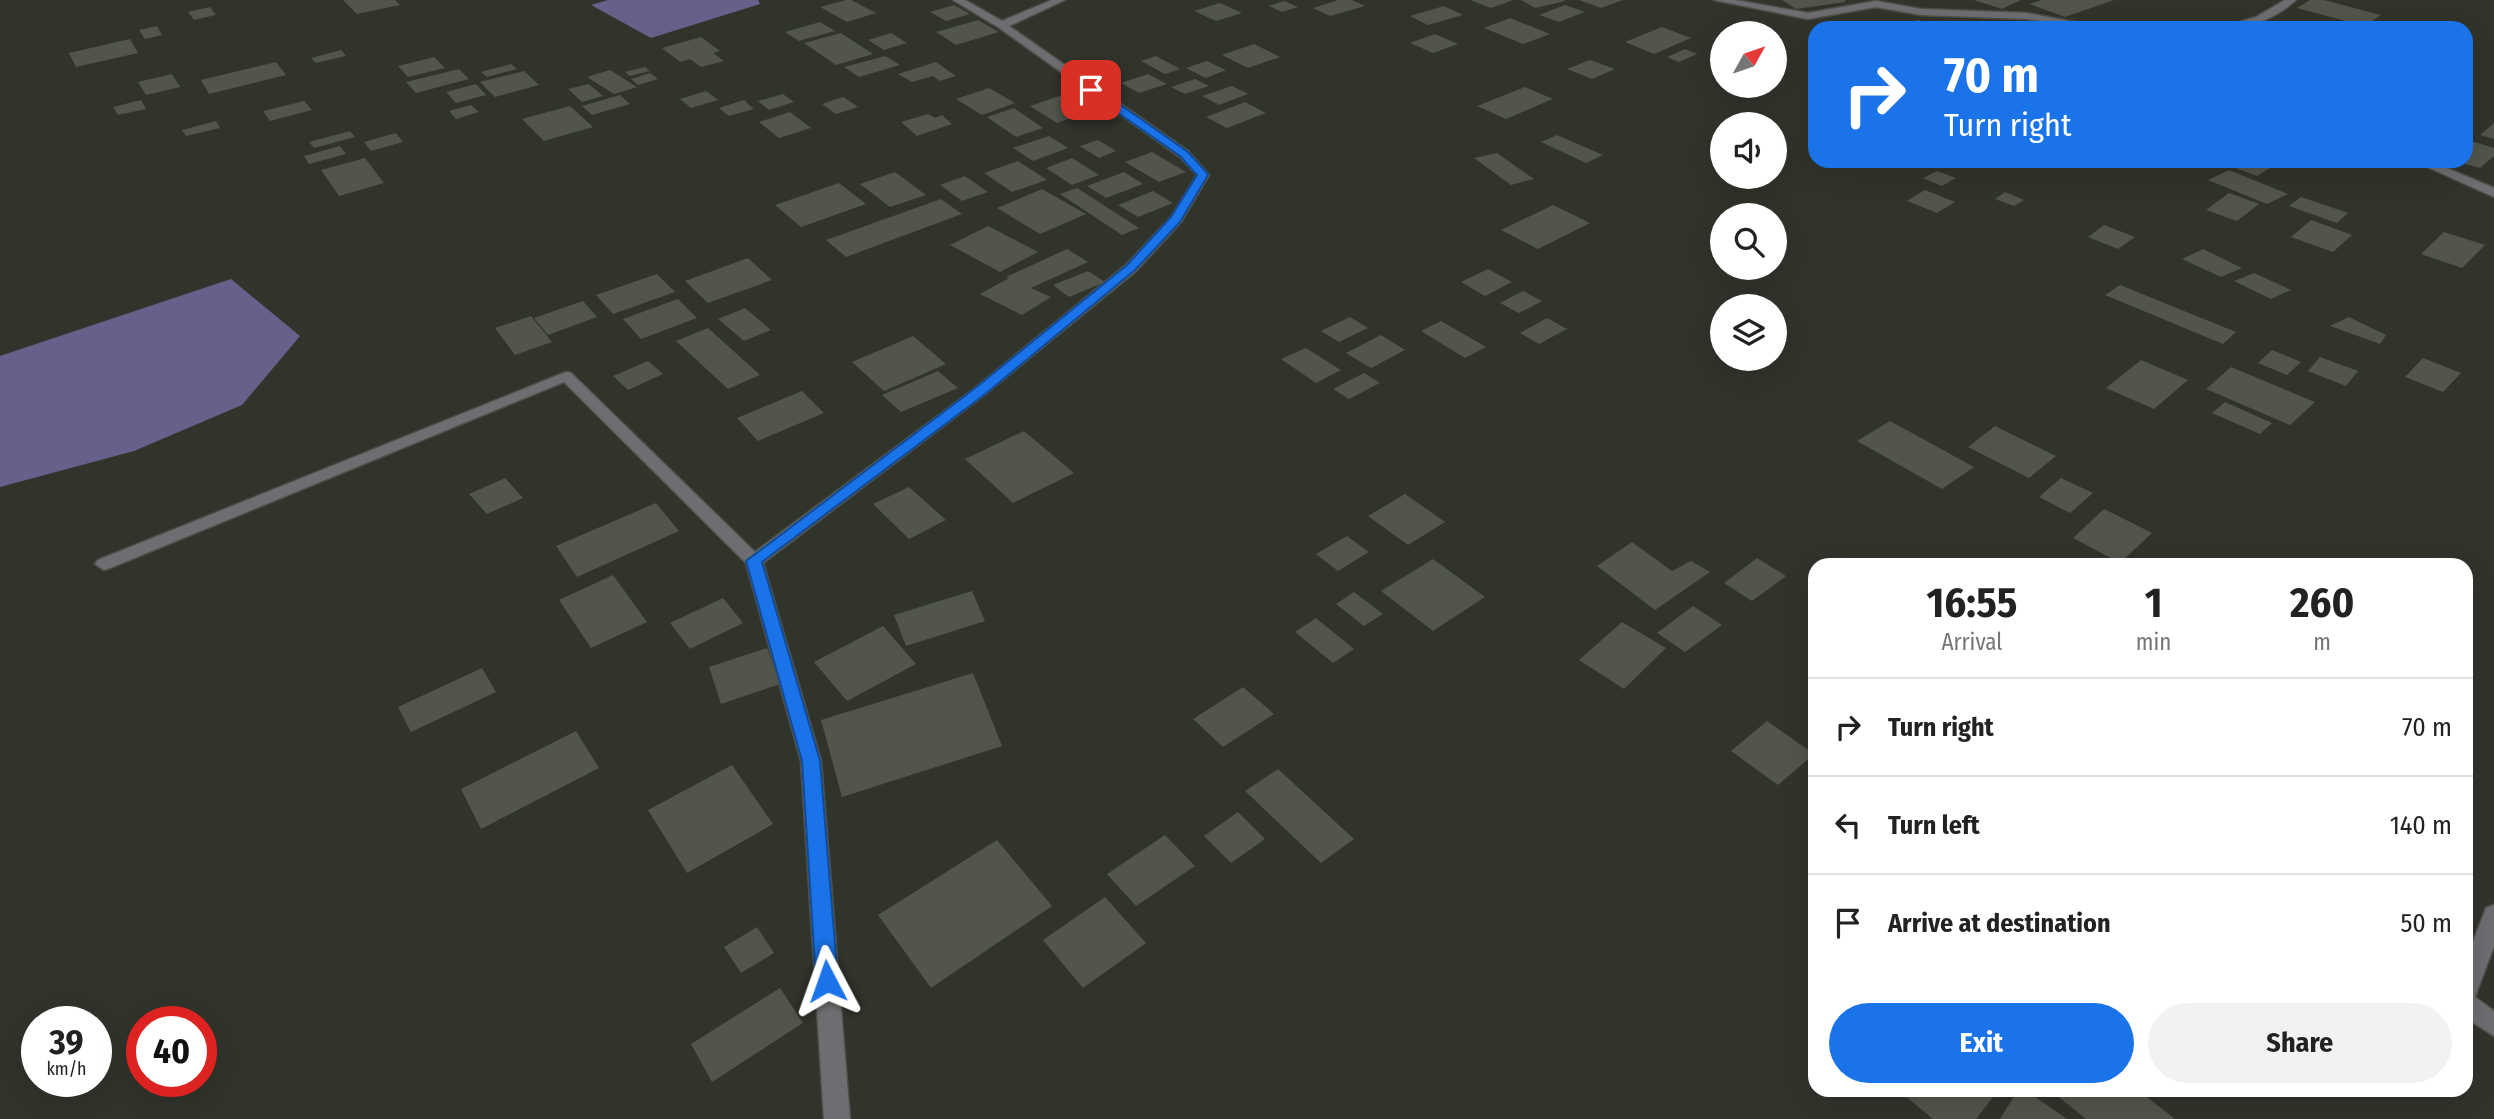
<!DOCTYPE html>
<style>
:root{--surface:#fff;--page:#f2f2f2;--text:#222;--muted:#767676;--line:#e0e0e0;--accent:#1a73e8}
body{margin:0;font-family:"Fira Sans Condensed",sans-serif;background:var(--page);color:var(--text);height:100vh;display:flex;flex-direction:column;font-size:26px;white-space:nowrap}
*{box-sizing:border-box;margin:0}
p{font-size:23px;color:var(--muted)}
.icon{flex:none;width:38px;height:38px;fill:none;stroke:currentColor;stroke-width:2;stroke-linecap:round;stroke-linejoin:round}
.map{position:relative;flex:1;overflow:hidden}
.side{position:absolute;left:1808px;top:558px;width:665px;height:539px;display:flex;flex-direction:column;background:var(--surface);border-radius:21px;box-shadow:0 7px 28px #0002}
.side>*{flex:none}
.top-card{position:absolute;left:1808px;top:21px;width:665px;height:147px;border-radius:21px;box-shadow:0 7px 28px #0002;background:#1a73e8;color:#fff;overflow:hidden}
.needle{width:46px;rotate:50deg}
.controls{position:absolute;left:1710px;top:21px;display:grid;gap:14px}
.controls a{display:grid;place-items:center;width:77px;height:77px;border-radius:50%;background:var(--surface);box-shadow:0 7px 28px #0002;font-size:35px}
.speed{position:absolute;left:21px;top:1006px;display:flex;gap:14px;font-size:35px;font-weight:700;text-align:center}
.speed>*{display:grid;place-content:center;width:91px;height:91px;border-radius:50%;background:var(--surface);box-shadow:0 7px 28px #0002;line-height:1}
.speed small{font-size:18px;font-weight:400}
.speed .limit{border:10px solid #d22;background:#fff;color:#111}
.pin{position:absolute;display:grid;place-items:center;width:60px;height:60px;color:#fff;margin:-30px;border-radius:14px;box-shadow:0 4px 10px #0006}
.me{position:absolute;width:77px;margin:-38px;rotate:356deg;stroke-linejoin:round;filter:drop-shadow(0 0 5px #0008)}
.turn{display:flex;align-items:center;gap:24px;height:147px;padding:0 21px;font-size:32px}
.turn .icon{width:91px;height:91px;stroke-width:2.5}
.turn b{display:block;font-size:49px;line-height:60px}
.eta{display:flex;justify-content:space-evenly;align-items:center;height:119px;text-align:center}
.eta b{font-size:42px;font-weight:700;line-height:49px}
.action{display:flex;gap:14px;margin-top:auto;padding:14px 21px}
.action a{flex:1;height:80px;border-radius:42px;background:var(--accent);color:#fff;font-size:28px;font-weight:700;line-height:80px;text-align:center}
.action a+a{background:var(--page);color:var(--text)}
ul{padding:0;list-style:none}
li{display:flex;align-items:center;gap:21px;height:98px;padding:0 21px;border-top:2px solid var(--line)}
li div{flex:1}
li b{display:block;font-size:26px}
li em{font-style:normal}
.map>svg:first-child{display:block}
.water{fill:#66618b}
.building{fill:#51554b}
.lines{fill:none;stroke-linecap:round;stroke-linejoin:round}
.minor-casing{stroke:#4d5048;stroke-width:3}
.minor{fill:#6e6e72;fill-rule:evenodd}
.route{fill:#1a73e8;stroke:#114b97;stroke-width:2}
</style>
<div class="map">
<svg width="2494" height="1119" viewBox="0 0 2494 1119">
<rect width="100%" height="100%" fill="#30342b"/>
<path class="water" d="M 608,0 L 758,0 L 760,4 L 651,38 L 591,5 Z
M 231,279 L 300,336 L 242,405 L 134,451 L 0,487 L 0,356 Z"/>
<path class="building" d="M 343,0 L 395,0 L 400,5 L 357,14 Z
M 846,0 L 851,0 L 876,13 L 847,22 L 820,7 Z
M 1338,0 L 1352,0 L 1365,6 L 1330,16 L 1313,8 Z
M 1470,0 L 1513,0 L 1491,8 Z
M 1521,0 L 1565,0 L 1565,1 L 1535,8 Z
M 1579,0 L 1623,0 L 1601,8 Z
M 1782,0 L 1845,0 L 1845,2 L 1796,9 Z
M 1974,0 L 2021,0 L 2002,9 Z
M 2042,0 L 2114,0 L 2065,17 L 2029,4 Z
M 2310,0 L 2324,0 L 2381,15 L 2364,26 L 2297,8 Z
M 1284,1 L 1298,7 L 1282,12 L 1269,6 Z
M 1220,3 L 1242,13 L 1216,21 L 1194,11 Z
M 954,5 L 970,14 L 946,21 L 930,12 Z
M 1565,5 L 1585,12 L 1559,22 L 1539,15 Z
M 1444,6 L 1463,15 L 1428,25 L 1410,16 Z
M 210,7 L 216,15 L 194,20 L 188,12 Z
M 1510,18 L 1550,34 L 1523,44 L 1484,28 Z
M 978,20 L 999,32 L 956,45 L 936,32 Z
M 1918,20 L 1941,27 L 1941,28 L 1901,28 Z
M 820,22 L 835,31 L 799,41 L 785,32 Z
M 157,26 L 162,35 L 145,39 L 139,30 Z
M 1662,27 L 1691,38 L 1654,54 L 1625,42 Z
M 841,33 L 873,54 L 836,65 L 804,43 Z
M 891,33 L 907,43 L 884,50 L 868,40 Z
M 1435,34 L 1458,44 L 1433,53 L 1410,43 Z
M 701,37 L 720,51 L 713,53 L 724,61 L 701,67 L 690,59 L 680,62 L 662,48 Z
M 130,39 L 138,53 L 76,67 L 69,53 Z
M 1254,44 L 1280,57 L 1248,68 L 1222,55 Z
M 1685,49 L 1697,54 L 1679,62 L 1667,57 Z
M 341,50 L 346,56 L 316,63 L 311,58 Z
M 885,56 L 900,65 L 859,77 L 844,67 Z
M 1156,56 L 1180,69 L 1165,74 L 1141,61 Z
M 434,57 L 445,68 L 408,77 L 398,66 Z
M 1590,60 L 1615,69 L 1592,79 L 1567,69 Z
M 1207,61 L 1226,70 L 1206,78 L 1186,68 Z
M 276,62 L 286,75 L 209,94 L 201,80 Z
M 936,62 L 956,76 L 940,81 L 933,76 L 912,82 L 898,74 Z
M 511,64 L 517,69 L 487,77 L 481,72 Z
M 645,67 L 650,71 L 630,76 L 625,72 Z
M 459,69 L 469,79 L 416,93 L 406,82 Z
M 610,70 L 637,87 L 614,94 L 587,77 Z
M 524,71 L 539,85 L 495,97 L 480,82 Z
M 650,73 L 658,79 L 638,85 L 631,79 Z
M 172,74 L 180,87 L 146,95 L 138,82 Z
M 1148,74 L 1167,84 L 1139,93 L 1121,83 Z
M 1195,79 L 1209,86 L 1185,94 L 1171,87 Z
M 476,84 L 486,95 L 456,103 L 446,92 Z
M 589,84 L 603,96 L 582,102 L 568,89 Z
M 1232,86 L 1248,94 L 1219,105 L 1202,96 Z
M 1525,87 L 1553,99 L 1506,119 L 1477,106 Z
M 989,88 L 1015,103 L 982,115 L 956,99 Z
M 706,91 L 718,100 L 691,108 L 680,99 Z
M 1074,91 L 1102,107 L 1057,123 L 1030,106 Z
M 783,94 L 794,102 L 769,110 L 758,101 Z
M 620,95 L 630,104 L 592,115 L 582,106 Z
M 843,97 L 858,107 L 836,114 L 822,104 Z
M 141,100 L 146,109 L 118,115 L 113,107 Z
M 744,100 L 754,109 L 729,116 L 719,108 Z
M 304,101 L 312,110 L 270,121 L 263,111 Z
M 1245,102 L 1266,113 L 1227,128 L 1206,117 Z
M 471,105 L 479,112 L 456,119 L 449,111 Z
M 570,106 L 593,127 L 544,141 L 522,119 Z
M 1014,108 L 1043,128 L 1016,137 L 987,117 Z
M 790,112 L 811,128 L 779,138 L 759,122 Z
M 928,114 L 935,118 L 942,115 L 952,124 L 917,136 L 901,122 Z
M 216,121 L 220,128 L 186,136 L 182,130 Z
M 2494,123 L 2494,139 L 2480,135 Z
M 350,131 L 355,137 L 314,148 L 309,142 Z
M 396,133 L 403,142 L 371,151 L 364,142 Z
M 1557,135 L 1603,155 L 1586,163 L 1541,142 Z
M 1049,136 L 1068,148 L 1033,161 L 1013,148 Z
M 1098,140 L 1116,151 L 1099,158 L 1080,146 Z
M 2468,140 L 2494,148 L 2494,156 L 2480,168 L 2458,162 L 2466,161 Z
M 340,146 L 346,154 L 309,164 L 304,156 Z
M 1152,152 L 1186,172 L 1159,182 L 1125,162 Z
M 1497,153 L 1534,179 L 1511,185 L 1474,158 Z
M 365,158 L 384,183 L 339,196 L 321,170 Z
M 1072,158 L 1099,175 L 1072,185 L 1046,168 Z
M 1018,161 L 1047,180 L 1012,192 L 984,173 Z
M 2231,161 L 2272,161 L 2278,163 L 2257,176 L 2225,164 Z
M 2229,170 L 2288,194 L 2267,204 L 2208,180 Z
M 1937,171 L 1956,178 L 1942,186 L 1923,178 Z
M 895,172 L 926,195 L 890,207 L 860,184 Z
M 1124,172 L 1143,184 L 1106,198 L 1087,186 Z
M 965,176 L 988,192 L 962,201 L 940,185 Z
M 839,183 L 866,204 L 801,227 L 775,205 Z
M 1077,188 L 1139,228 L 1122,235 L 1060,194 Z
M 1042,189 L 1086,214 L 1040,234 L 997,208 Z
M 1925,190 L 1955,202 L 1937,213 L 1907,201 Z
M 1153,191 L 1173,203 L 1138,217 L 1118,205 Z
M 2005,192 L 2024,200 L 2014,206 L 1995,199 Z
M 2229,193 L 2259,204 L 2237,221 L 2206,210 Z
M 2301,197 L 2348,213 L 2337,223 L 2289,206 Z
M 941,199 L 962,214 L 846,257 L 826,240 Z
M 1553,205 L 1590,223 L 1538,249 L 1501,230 Z
M 2311,220 L 2352,235 L 2333,252 L 2291,237 Z
M 2104,225 L 2135,237 L 2118,249 L 2088,237 Z
M 988,226 L 1038,252 L 1000,272 L 950,245 Z
M 2444,232 L 2485,245 L 2462,268 L 2421,254 Z
M 1067,249 L 1088,262 L 1031,288 L 1051,297 L 1022,315 L 980,294 L 1009,278 L 1006,277 Z
M 2203,249 L 2242,268 L 2221,277 L 2182,259 Z
M 748,258 L 772,280 L 708,303 L 685,281 Z
M 1488,269 L 1512,282 L 1485,296 L 1461,282 Z
M 1088,271 L 1105,282 L 1069,297 L 1053,285 Z
M 2254,273 L 2291,290 L 2271,299 L 2234,281 Z
M 657,274 L 675,292 L 613,314 L 596,295 Z
M 2120,285 L 2236,332 L 2223,344 L 2105,295 Z
M 1523,291 L 1542,301 L 1519,313 L 1500,303 Z
M 678,299 L 697,318 L 641,339 L 623,319 Z
M 583,301 L 597,317 L 548,335 L 534,318 Z
M 745,308 L 771,330 L 744,341 L 718,319 Z
M 531,316 L 552,342 L 515,355 L 495,328 Z
M 1350,317 L 1368,328 L 1339,342 L 1321,331 Z
M 2349,317 L 2386,335 L 2380,344 L 2330,326 Z
M 1547,318 L 1567,329 L 1539,344 L 1520,333 Z
M 1441,321 L 1486,347 L 1465,358 L 1421,331 Z
M 708,328 L 760,375 L 728,389 L 676,341 Z
M 1381,335 L 1405,350 L 1371,368 L 1346,353 Z
M 913,336 L 946,364 L 884,391 L 852,362 Z
M 1306,348 L 1341,370 L 1316,383 L 1281,359 Z
M 2272,350 L 2301,362 L 2287,375 L 2258,363 Z
M 2320,357 L 2358,371 L 2346,386 L 2308,371 Z
M 2423,358 L 2461,373 L 2443,392 L 2405,377 Z
M 2141,360 L 2188,380 L 2154,409 L 2106,388 Z
M 648,361 L 663,374 L 628,390 L 613,376 Z
M 2231,367 L 2315,402 L 2290,425 L 2206,389 Z
M 938,371 L 958,388 L 901,412 L 882,395 Z
M 1364,373 L 1380,383 L 1349,399 L 1333,389 Z
M 802,391 L 824,413 L 758,441 L 737,418 Z
M 2225,402 L 2272,423 L 2260,434 L 2212,413 Z
M 1890,421 L 1974,467 L 1942,489 L 1857,441 Z
M 1995,426 L 2056,456 L 2029,478 L 1968,447 Z
M 1024,431 L 1074,473 L 1013,503 L 965,459 Z
M 505,478 L 523,498 L 487,514 L 469,494 Z
M 2061,478 L 2093,493 L 2070,513 L 2039,497 Z
M 909,487 L 946,520 L 909,539 L 873,504 Z
M 1405,494 L 1445,522 L 1408,545 L 1368,516 Z
M 656,503 L 679,531 L 577,577 L 556,546 Z
M 2104,509 L 2152,533 L 2120,563 L 2073,538 Z
M 1347,536 L 1369,552 L 1338,571 L 1316,554 Z
M 1632,542 L 1672,571 L 1691,561 L 1710,572 L 1655,610 L 1597,566 Z
M 1757,558 L 1786,576 L 1752,601 L 1724,583 Z
M 1433,559 L 1485,597 L 1433,631 L 1381,591 Z
M 613,575 L 647,622 L 591,648 L 559,600 Z
M 972,591 L 985,621 L 906,646 L 894,615 Z
M 1354,592 L 1383,614 L 1364,626 L 1336,604 Z
M 723,598 L 743,623 L 690,649 L 670,623 Z
M 1693,606 L 1722,625 L 1685,652 L 1657,633 Z
M 1316,618 L 1354,649 L 1333,663 L 1295,632 Z
M 1622,622 L 1666,648 L 1624,689 L 1579,660 Z
M 883,626 L 916,664 L 847,701 L 814,662 Z
M 767,648 L 780,684 L 721,704 L 709,667 Z
M 482,668 L 496,692 L 411,732 L 398,707 Z
M 973,673 L 1002,746 L 842,797 L 821,720 Z
M 1243,687 L 1274,714 L 1223,747 L 1193,719 Z
M 1767,721 L 1814,754 L 1778,785 L 1731,751 Z
M 576,731 L 599,768 L 481,829 L 461,789 Z
M 732,765 L 773,824 L 687,873 L 648,810 Z
M 1278,769 L 1354,839 L 1321,863 L 1245,791 Z
M 1238,812 L 1265,839 L 1231,863 L 1204,836 Z
M 1165,835 L 1195,866 L 1136,906 L 1107,874 Z
M 997,840 L 1052,906 L 931,988 L 878,915 Z
M 1105,897 L 1146,943 L 1083,988 L 1043,940 Z
M 757,927 L 774,953 L 741,973 L 724,947 Z
M 780,988 L 803,1023 L 712,1082 L 691,1044 Z
M 1898,1090 L 1986,1090 L 1994,1096 L 1976,1119 L 1933,1119 Z
M 2018,1090 L 2025,1090 L 2067,1119 L 2000,1119 Z
M 2059,1090 L 2138,1090 L 2175,1119 L 2086,1119 L 2055,1094 Z"/>
<g class="lines">
<defs>
<path id="minor" d="M 953,0 L 965,0 L 1002,21 L 1052,0 L 1065,0 L 1009,26 L 1188,151 L 1209,175 L 1181,222 L 1136,271 L 984,395 L 763,563 L 821,761 L 850,1119 L 824,1119 L 801,761 L 746,563 L 564,382 L 110,568 L 104,570 L 95,564 L 98,560 L 566,372 L 571,373 L 755,552 L 974,389 L 1126,265 L 1171,217 L 1197,175 L 1180,157 L 998,27 Z
M 1714,0 L 1735,0 L 1808,13 L 1876,1 L 1921,9 L 2027,13 L 2107,28 L 2083,28 L 2027,19 L 1921,15 L 1876,7 L 1808,19 Z
M 2285,0 L 2296,0 C 2274,20 2249,28 2220,28 L 2256,17 Z
M 2414,161 L 2430,161 L 2494,188 L 2494,197 Z
M 2494,905 L 2494,946 L 2475,997 L 2494,1011 L 2494,1036 L 2466,1018 L 2466,960 L 2486,908 Z"/>
</defs>
<use href="#minor" class="minor-casing"/>
<use href="#minor" class="minor"/>
</g>
<path class="route" d="M 1088,87 L 1095,87 L 1188,152 L 1207,173 L 1208,175 L 1180,222 L 1135,270 L 984,395 L 762,562 L 820,761 L 838,981 L 835,988 L 827,991 L 820,988 L 816,981 L 802,761 L 746,561 L 974,389 L 1127,265 L 1171,217 L 1197,175 L 1180,156 L 1088,92 Z"/>
</svg>
<div class="controls">
<a><svg class="needle" viewBox="-14 -14 28 28"><path d="M0-13l5 13h-10z" fill="#e53935"/><path d="M0 13l5-13h-10z" fill="#767676"/></svg></a>
<a><svg class="icon" aria-label="sound" viewBox="0 0 24 24"><path d="M4 9h4l5-4v14l-5-4H4zM17 9q2 3 0 6"/></svg></a>
<a><svg class="icon" aria-label="search" viewBox="0 0 24 24"><circle cx="10" cy="10" r="6"/><path d="M15 15l6 6"/></svg></a>
<a><svg class="icon" aria-label="layers" viewBox="0 0 24 24"><path d="M12 4l9 5-9 5-9-5zM3 14l9 5 9-5"/></svg></a>
</div>
<div class="speed"><div>39<small>km/h</small></div><div class="limit">40</div></div>
<div class="pin" style="left:1091px;top:90px;background:#d93025"><svg class="icon" aria-label="arrive" viewBox="0 0 24 24"><path d="M6 21V4h12l-3 4 3 4H6"/></svg></div>
<svg class="me" style="left:827px;top:981px" viewBox="-20 -20 40 40"><path d="M0-17L14 15 0 8-14 15z" fill="#1a73e8" stroke="#fff" stroke-width="4"/></svg>
<div class="top-card">
<div class="turn"><svg class="icon" aria-label="right" viewBox="0 0 24 24"><path d="M7 20v-9h11M14 6l5 5-5 5"/></svg><div><b>70 m</b>Turn right</div></div>
</div>
<section class="side">
<div class="eta">
<div><b>16:55</b><p>Arrival</p></div>
<div><b>1</b><p>min</p></div>
<div><b>260</b><p>m</p></div>
</div>
<ul>
<li><svg class="icon" aria-label="right" viewBox="0 0 24 24"><path d="M7 20v-9h11M14 6l5 5-5 5"/></svg><div><b>Turn right</b></div><em>70 m</em></li>
<li><svg class="icon" aria-label="left" viewBox="0 0 24 24"><path d="M17 20v-9H6M10 6l-5 5 5 5"/></svg><div><b>Turn left</b></div><em>140 m</em></li>
<li><svg class="icon" aria-label="arrive" viewBox="0 0 24 24"><path d="M6 21V4h12l-3 4 3 4H6"/></svg><div><b>Arrive at destination</b></div><em>50 m</em></li>
</ul>
<div class="action"><a>Exit</a><a>Share</a></div>
</section>
</div>
